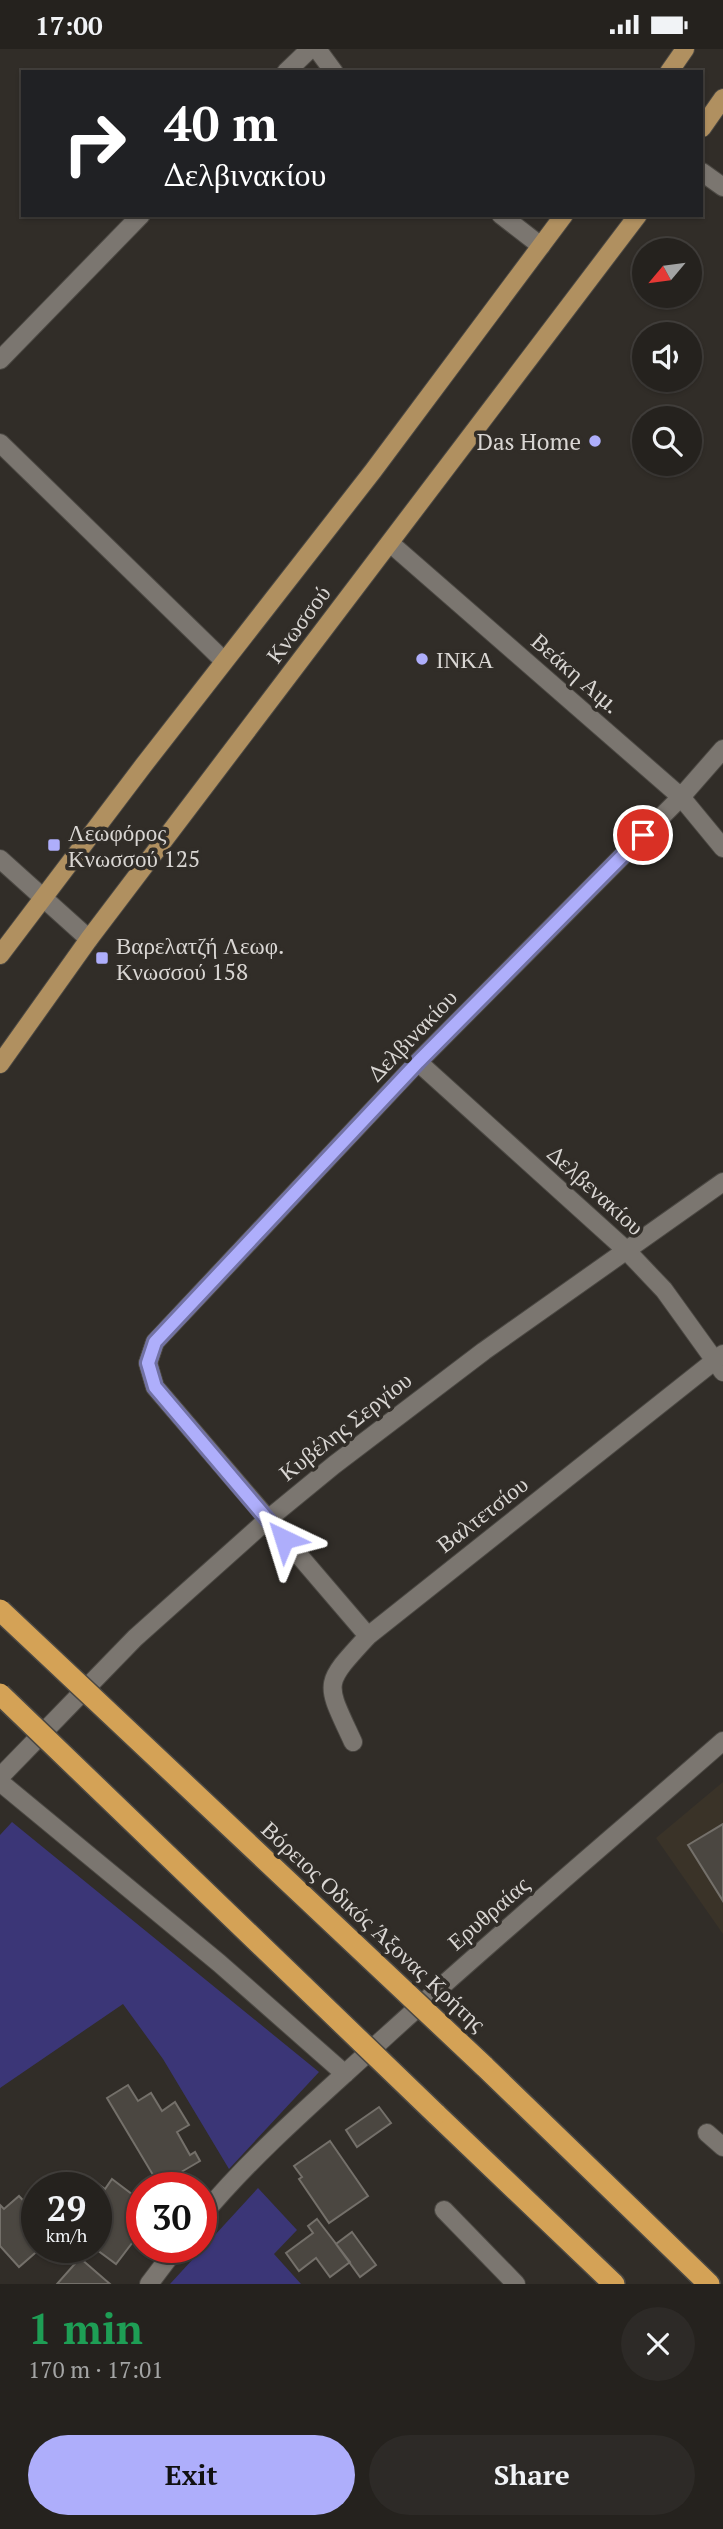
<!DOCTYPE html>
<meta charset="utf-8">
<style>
:root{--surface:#25221e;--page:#2d2a27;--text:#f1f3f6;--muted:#a3a4a4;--line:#423f3c;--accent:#aeaefb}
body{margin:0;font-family:"PT Serif",serif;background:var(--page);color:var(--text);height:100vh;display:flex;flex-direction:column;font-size:26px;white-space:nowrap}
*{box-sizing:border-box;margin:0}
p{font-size:23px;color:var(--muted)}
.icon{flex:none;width:38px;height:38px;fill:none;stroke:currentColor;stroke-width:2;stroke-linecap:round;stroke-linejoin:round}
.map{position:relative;height:2235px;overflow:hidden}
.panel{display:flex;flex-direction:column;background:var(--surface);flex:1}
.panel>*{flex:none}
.top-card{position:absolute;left:21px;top:21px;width:682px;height:147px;border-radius:0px;box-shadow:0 2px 5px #0004,0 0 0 2px var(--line);background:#202124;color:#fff;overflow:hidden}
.needle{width:46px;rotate:241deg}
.tools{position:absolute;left:632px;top:189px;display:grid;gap:14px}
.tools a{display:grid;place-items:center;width:70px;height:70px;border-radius:50%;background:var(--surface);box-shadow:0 2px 5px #0004,0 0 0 2px var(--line);font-size:35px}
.speed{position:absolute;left:21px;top:2123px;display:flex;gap:14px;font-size:35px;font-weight:700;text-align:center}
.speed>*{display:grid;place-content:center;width:91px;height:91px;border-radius:50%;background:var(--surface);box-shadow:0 2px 5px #0004,0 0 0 2px var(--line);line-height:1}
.speed small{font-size:18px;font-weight:400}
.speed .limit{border:10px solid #d22;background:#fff;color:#111}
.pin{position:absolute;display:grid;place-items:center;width:60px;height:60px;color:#fff;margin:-30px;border:4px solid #fff;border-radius:50%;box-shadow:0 2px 7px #0007}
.me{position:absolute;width:77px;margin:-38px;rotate:319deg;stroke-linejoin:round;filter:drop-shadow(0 0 5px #0008)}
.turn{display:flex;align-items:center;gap:24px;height:147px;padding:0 28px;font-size:32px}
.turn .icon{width:91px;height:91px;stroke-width:2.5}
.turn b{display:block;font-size:49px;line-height:60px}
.round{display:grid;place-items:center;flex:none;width:74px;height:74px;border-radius:37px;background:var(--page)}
.overview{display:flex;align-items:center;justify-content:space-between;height:119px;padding:0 28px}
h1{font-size:42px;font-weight:700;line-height:52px;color:#1e9e55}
.button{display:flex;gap:14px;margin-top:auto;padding:14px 28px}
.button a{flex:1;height:80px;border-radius:42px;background:var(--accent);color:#111;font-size:28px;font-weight:700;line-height:80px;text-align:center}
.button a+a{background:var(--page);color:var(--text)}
.status{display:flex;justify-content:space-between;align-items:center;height:49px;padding:0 35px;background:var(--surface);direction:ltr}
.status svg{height:19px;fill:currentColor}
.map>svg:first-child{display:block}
.built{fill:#3a3328}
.green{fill:#3b3677}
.building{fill:#4b4741;stroke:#74706a;stroke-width:2}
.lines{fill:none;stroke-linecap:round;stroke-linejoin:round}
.minor-casing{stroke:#4b4843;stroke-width:20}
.primary-casing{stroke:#4b4843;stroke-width:20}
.motorway-casing{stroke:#4b4843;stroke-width:24}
.minor{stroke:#7b7670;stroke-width:18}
.primary{stroke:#b09060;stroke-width:18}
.motorway{stroke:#d4a256;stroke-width:21}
.motorway-bridge-casing{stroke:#4b4843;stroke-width:24;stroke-linecap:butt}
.motorway-bridge{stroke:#d4a256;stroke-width:21}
.route-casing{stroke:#7171a3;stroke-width:18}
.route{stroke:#aeaefb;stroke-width:12}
.poi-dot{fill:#aeaefb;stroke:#312d28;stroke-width:2.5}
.labels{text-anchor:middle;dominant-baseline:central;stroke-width:7;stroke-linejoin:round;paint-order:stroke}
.poi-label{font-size:23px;fill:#d9d6d3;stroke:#312d28;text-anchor:start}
.street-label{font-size:23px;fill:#d9d6d3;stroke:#312d28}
</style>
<div class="status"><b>17:00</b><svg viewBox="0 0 49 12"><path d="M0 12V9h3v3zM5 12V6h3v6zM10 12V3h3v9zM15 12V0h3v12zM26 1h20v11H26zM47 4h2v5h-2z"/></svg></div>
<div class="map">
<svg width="723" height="2235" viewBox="0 0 723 2235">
<rect width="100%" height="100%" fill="#312d28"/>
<path class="built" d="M 723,1733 L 723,1885 L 656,1789 Z"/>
<path class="green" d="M 12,1773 L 319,2023 L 229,2120 L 163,2010 L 123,1955 L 0,2039 L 0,1786 Z
M 258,2139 L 297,2181 L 274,2205 L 301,2235 L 170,2235 Z"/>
<path class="building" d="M 723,1775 L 723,1852 L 688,1796 Z
M 128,2036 L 138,2052 L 151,2044 L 162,2062 L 175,2053 L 189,2076 L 177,2083 L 190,2106 L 195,2103 L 200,2112 L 159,2136 L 107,2049 Z
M 379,2058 L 391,2074 L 357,2098 L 346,2081 Z
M 330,2092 L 368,2147 L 329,2174 L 299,2130 L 302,2128 L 294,2117 Z
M 69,2128 L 82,2138 L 60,2138 Z
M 112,2130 L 137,2149 L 132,2155 L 142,2162 L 142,2181 L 116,2215 L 93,2198 L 96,2198 L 96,2138 L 98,2135 L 105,2140 Z
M 19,2147 L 37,2166 L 37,2198 L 42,2198 L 19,2218 L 0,2197 L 0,2156 L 4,2160 Z
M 317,2170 L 350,2213 L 330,2228 L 316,2209 L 299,2222 L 286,2204 L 313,2184 L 308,2177 Z
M 352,2183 L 376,2216 L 360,2228 L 336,2195 Z
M 80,2209 L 110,2235 L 57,2235 Z"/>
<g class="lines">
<defs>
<path id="minor" d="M 317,0 L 334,23
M 286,23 L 310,0
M 702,123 L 723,138
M 501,166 L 541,197
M 0,311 L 141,166
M 0,394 L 224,612
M 390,494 L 681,748 L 723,799
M 0,810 L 89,890
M 418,1013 L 626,1201 L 664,1241 L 723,1323
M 368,1587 L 155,1338 L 148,1314 L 155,1293 L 418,1013 L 681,748 L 723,700
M 353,1693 C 325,1632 322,1637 368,1587 L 723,1305
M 0,1728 L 135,1589 L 267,1471 L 334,1416 L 484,1302 L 723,1133
M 0,1733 L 219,1914 L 345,2025
M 707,2084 L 723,2098
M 444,2161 L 516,2235
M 201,2168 C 255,2103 321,2047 383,1990 C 495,1888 610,1791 723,1692
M 149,2235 L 177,2198"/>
<path id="primary" d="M 669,23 L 685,0
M 702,79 L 723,49
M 0,906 L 143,717 L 373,422 L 564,166
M 0,1015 L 89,890 L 638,166"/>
<path id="motorway" d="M 484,2017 L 709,2235
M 436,2065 L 614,2235"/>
</defs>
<use href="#minor" class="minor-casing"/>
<use href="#primary" class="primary-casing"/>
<use href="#motorway" class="motorway-casing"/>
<use href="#minor" class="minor"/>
<use href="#primary" class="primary"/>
<use href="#motorway" class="motorway"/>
<defs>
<path id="motorway-bridge" d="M 0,1561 L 484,2017
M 0,1645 L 436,2065"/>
</defs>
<use href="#motorway-bridge" class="motorway-bridge-casing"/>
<use href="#motorway-bridge" class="motorway-bridge"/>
</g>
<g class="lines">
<defs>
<path id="route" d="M 284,1490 L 155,1338 L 148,1314 L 155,1293 L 418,1013 L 643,786"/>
</defs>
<use href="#route" class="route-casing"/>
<use href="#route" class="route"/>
</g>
<g class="poi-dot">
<circle cx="595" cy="392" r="7"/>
<circle cx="422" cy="610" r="7"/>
<rect x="47" y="789" width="14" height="14" rx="3.5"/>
<rect x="95" y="902" width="14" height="14" rx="3.5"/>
</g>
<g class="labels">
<g class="poi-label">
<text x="581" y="392" text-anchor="end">Das Home</text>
<text x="436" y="610">ΙΝΚΑ</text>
<text x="68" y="783">Λεωφόρος<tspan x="68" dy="26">Κνωσσού 125</tspan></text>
<text x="116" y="896">Βαρελατζή Λεωφ.<tspan x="116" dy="26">Κνωσσού 158</tspan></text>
</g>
<g class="street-label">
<text transform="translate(298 575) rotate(-53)">Κνωσσού</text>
<text transform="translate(576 624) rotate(41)">Βεάκη Αιμ.</text>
<text transform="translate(412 986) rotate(-46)">Δελβινακίου</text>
<text transform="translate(596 1141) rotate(42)">Δελβενακίου</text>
<text transform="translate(345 1377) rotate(-38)">Κυβέλης Σεργίου</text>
<text transform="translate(482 1465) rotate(-38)">Βαλτετσίου</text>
<text transform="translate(488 1864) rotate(-41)">Ερυθραίας</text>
<text transform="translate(374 1877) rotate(43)">Βόρειος Οδικός Άξονας Κρήτης</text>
</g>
</g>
</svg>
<div class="tools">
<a><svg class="needle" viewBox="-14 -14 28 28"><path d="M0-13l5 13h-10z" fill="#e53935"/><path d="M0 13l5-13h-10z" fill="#a3a4a4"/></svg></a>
<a><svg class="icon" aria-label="sound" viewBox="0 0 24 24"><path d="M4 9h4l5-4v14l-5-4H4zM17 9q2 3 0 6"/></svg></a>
<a><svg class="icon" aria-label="search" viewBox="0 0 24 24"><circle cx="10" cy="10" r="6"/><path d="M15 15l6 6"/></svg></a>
</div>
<div class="speed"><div>29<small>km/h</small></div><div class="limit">30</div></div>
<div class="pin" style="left:643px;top:786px;background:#d93025"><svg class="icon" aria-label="arrive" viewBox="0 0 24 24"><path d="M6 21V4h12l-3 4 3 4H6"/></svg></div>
<svg class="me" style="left:284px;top:1490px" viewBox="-20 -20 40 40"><path d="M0-17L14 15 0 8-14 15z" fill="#aeaefb" stroke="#fff" stroke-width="4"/></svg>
<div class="top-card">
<div class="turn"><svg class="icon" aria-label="right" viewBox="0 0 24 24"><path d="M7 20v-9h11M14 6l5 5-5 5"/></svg><div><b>40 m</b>Δελβινακίου</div></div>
</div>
</div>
<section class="panel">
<div class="overview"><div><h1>1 min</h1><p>170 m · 17:01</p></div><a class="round"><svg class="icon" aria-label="close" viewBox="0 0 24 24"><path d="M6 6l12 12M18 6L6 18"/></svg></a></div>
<div class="button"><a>Exit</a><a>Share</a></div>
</section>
